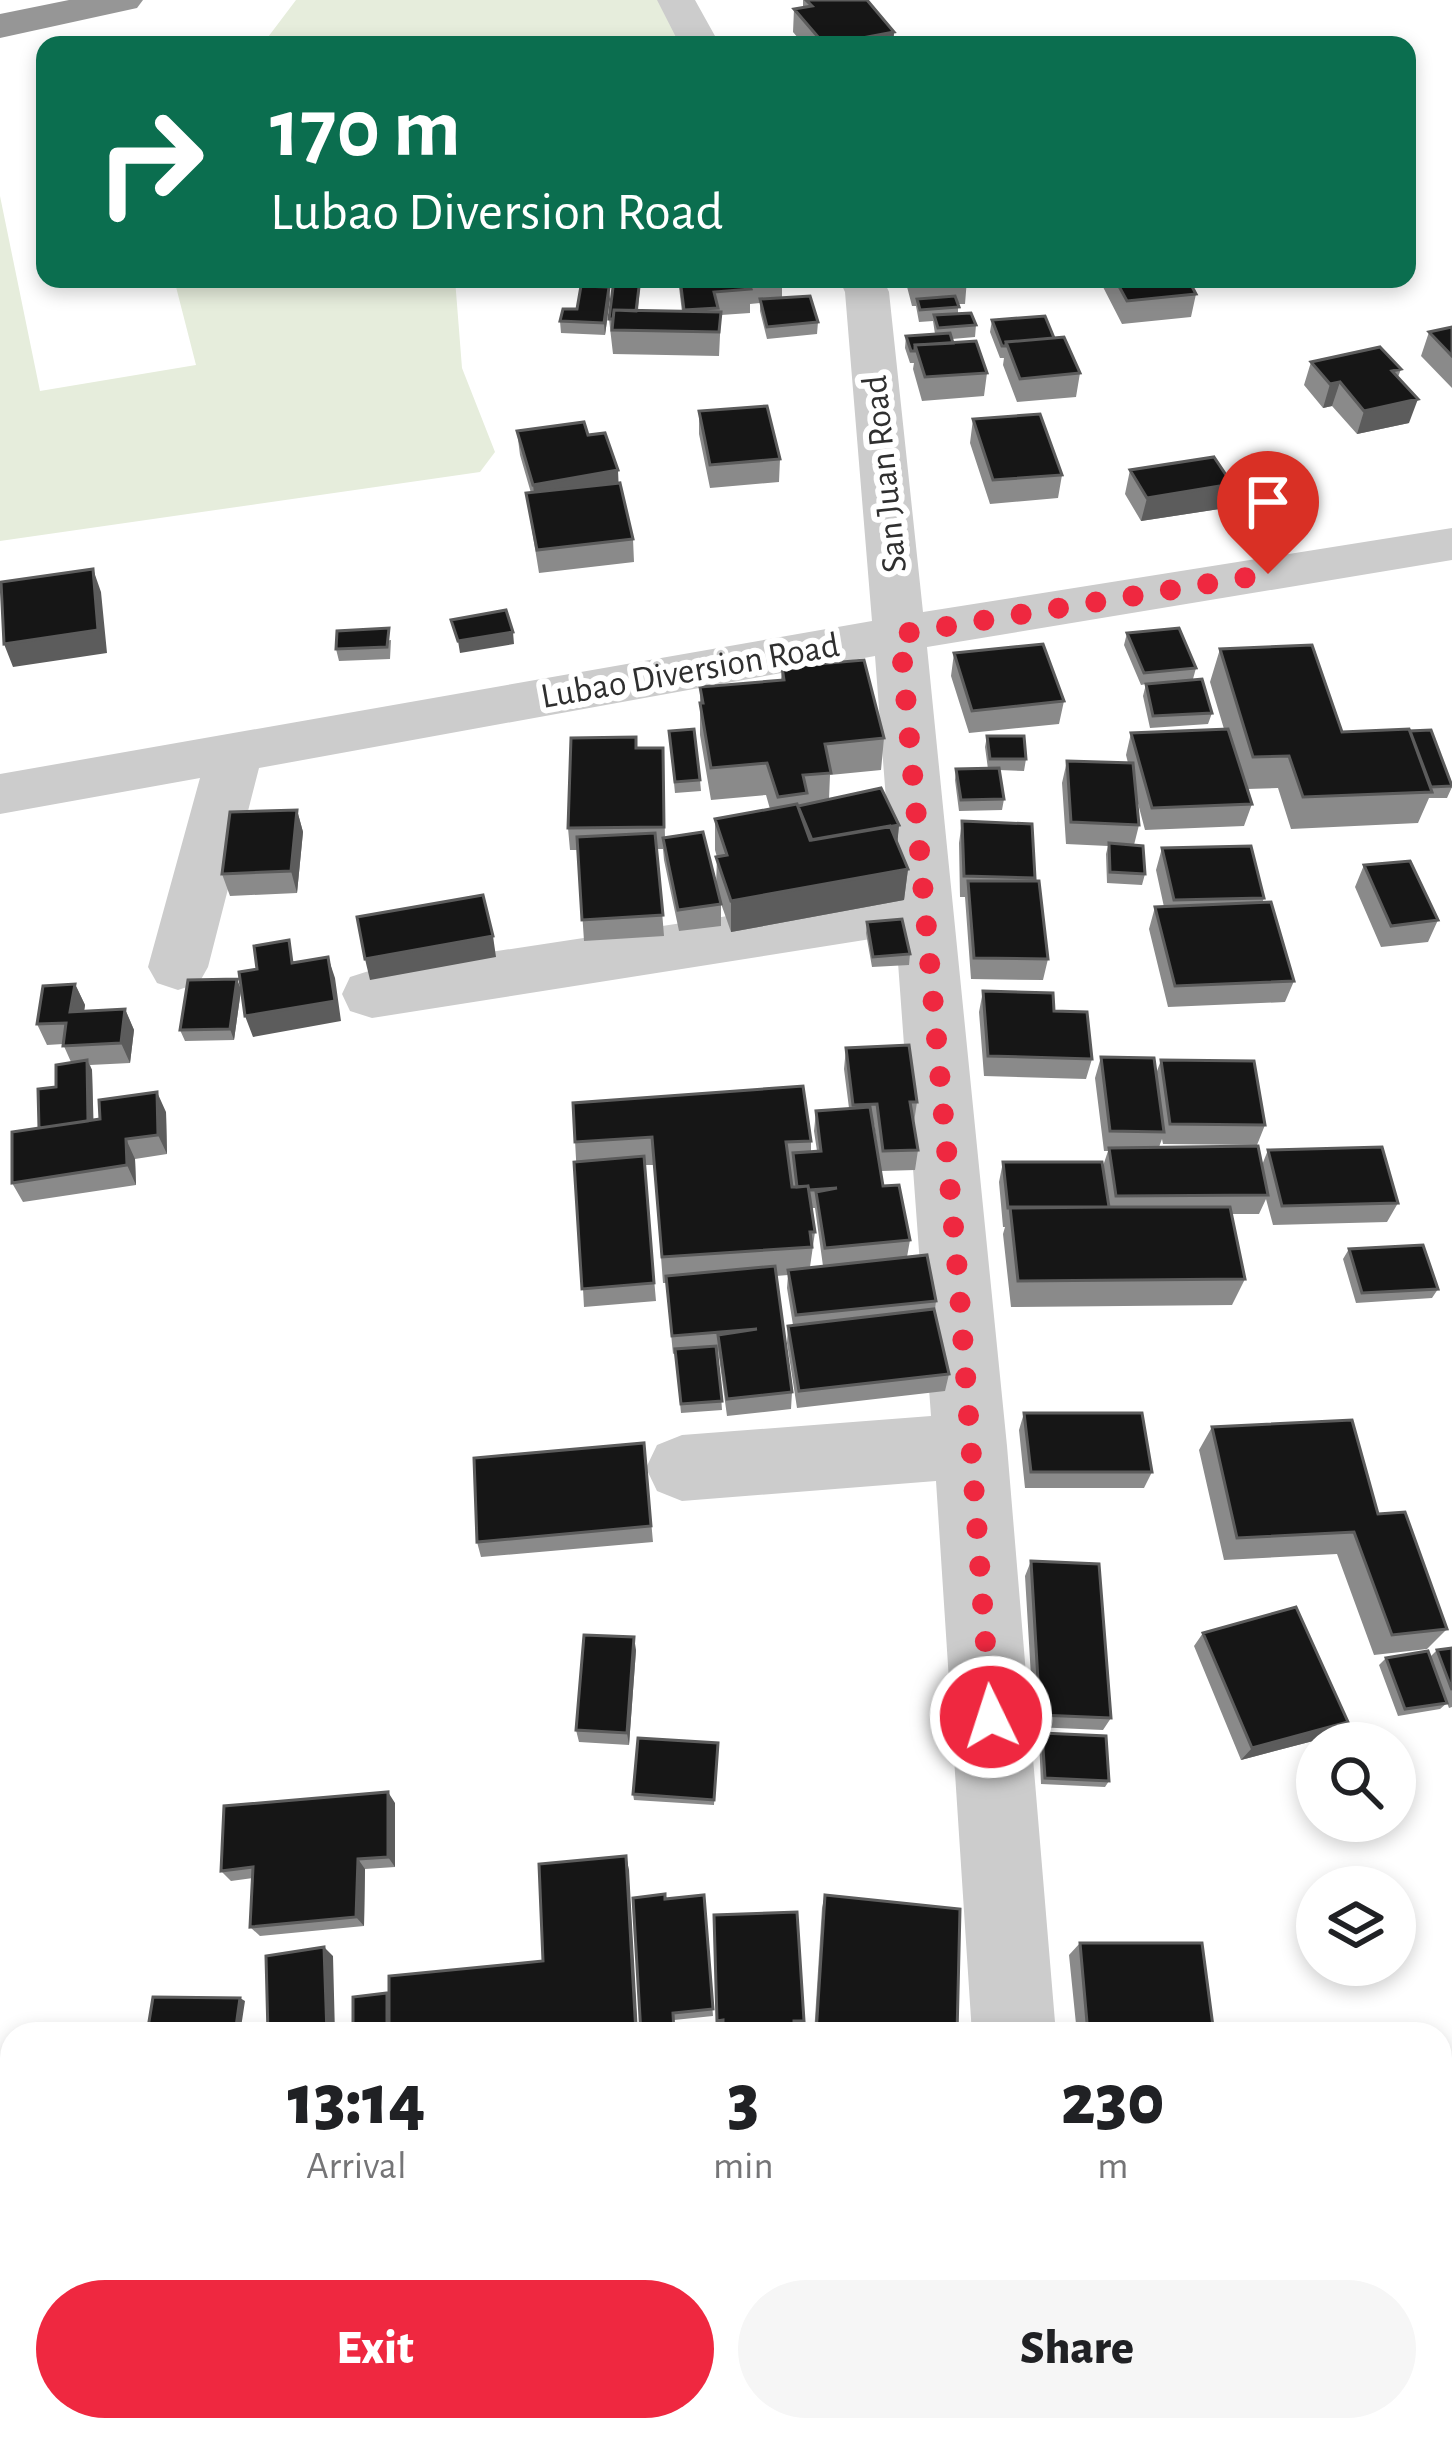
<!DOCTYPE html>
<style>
:root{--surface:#fff;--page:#f6f6f6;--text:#202124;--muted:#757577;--accent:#ef2840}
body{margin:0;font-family:"Alegreya Sans",sans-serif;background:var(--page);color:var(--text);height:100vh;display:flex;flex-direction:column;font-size:45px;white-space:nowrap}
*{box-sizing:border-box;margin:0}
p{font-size:39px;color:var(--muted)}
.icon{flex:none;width:66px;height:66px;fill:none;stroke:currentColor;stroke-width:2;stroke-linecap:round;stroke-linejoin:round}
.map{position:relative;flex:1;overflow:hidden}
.side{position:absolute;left:0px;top:2022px;width:1452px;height:420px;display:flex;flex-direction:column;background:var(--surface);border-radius:36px 36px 0 0;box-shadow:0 6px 18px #0003}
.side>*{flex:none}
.guide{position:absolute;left:36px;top:36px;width:1380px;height:252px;border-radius:24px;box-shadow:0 6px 18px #0003;background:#0b6e4f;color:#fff;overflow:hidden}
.tools{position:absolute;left:1296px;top:1722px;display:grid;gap:24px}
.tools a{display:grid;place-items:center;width:120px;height:120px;border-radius:50%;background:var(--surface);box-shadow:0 6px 18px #0003;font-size:60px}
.pin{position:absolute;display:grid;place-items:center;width:102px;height:102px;color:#fff;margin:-123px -51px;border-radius:50% 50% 50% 0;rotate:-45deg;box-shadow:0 0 12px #0007}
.pin .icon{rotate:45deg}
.me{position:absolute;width:132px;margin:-66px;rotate:356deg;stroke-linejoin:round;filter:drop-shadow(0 0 9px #0008)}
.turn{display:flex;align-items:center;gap:42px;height:252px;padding:0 36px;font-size:54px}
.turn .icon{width:156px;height:156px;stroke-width:2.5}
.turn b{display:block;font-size:84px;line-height:102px}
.eta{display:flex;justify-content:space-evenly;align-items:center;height:204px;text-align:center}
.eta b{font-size:72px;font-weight:800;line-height:84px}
.cta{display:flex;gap:24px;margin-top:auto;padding:24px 36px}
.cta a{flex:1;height:138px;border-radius:72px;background:var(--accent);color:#fff;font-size:48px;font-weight:800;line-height:138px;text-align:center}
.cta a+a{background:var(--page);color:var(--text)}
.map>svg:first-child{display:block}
.green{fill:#e6eddc}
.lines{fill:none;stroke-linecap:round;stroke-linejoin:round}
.minor{fill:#ccc;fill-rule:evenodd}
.major{fill:#a7a7a7;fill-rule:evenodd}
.highway{fill:#969696;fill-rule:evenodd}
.wall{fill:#8a8a8a;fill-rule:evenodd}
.shaded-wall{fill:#5c5c5c}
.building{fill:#161616;stroke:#5c5c5c;stroke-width:3}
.route{stroke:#ef2840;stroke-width:21;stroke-dasharray:0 37.8}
.labels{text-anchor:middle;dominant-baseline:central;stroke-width:12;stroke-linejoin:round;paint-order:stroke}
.street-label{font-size:36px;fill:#2f2f2f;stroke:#fff}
</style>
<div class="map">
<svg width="1452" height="2442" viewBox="0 0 1452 2442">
<rect width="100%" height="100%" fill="#fff"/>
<path class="green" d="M 296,0 L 661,0 L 686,45 L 262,45 Z
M 0,196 L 40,391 L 196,365 L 174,279 L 455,279 L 462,368 L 495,452 L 480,472 L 0,541 Z"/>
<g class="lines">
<path class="minor" d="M 657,0 L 695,0 L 720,45 L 680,45 Z
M 839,279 L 883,279 L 889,292 L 923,612 L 1452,528 L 1452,560 L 927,647 L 1007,1446 L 1056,2034 L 972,2034 L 936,1481 L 682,1501 L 657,1491 L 646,1468 L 657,1445 L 682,1435 L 931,1416 L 896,935 L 372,1018 L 350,1011 L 342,994 L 350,977 L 372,970 L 893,891 L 875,656 L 259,768 L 208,967 L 199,983 L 178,990 L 157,983 L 148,967 L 200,778 L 0,814 L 0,774 L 872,621 L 845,292 Z
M 161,2430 L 293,2430 L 288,2442 L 156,2442 Z
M 1022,2430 L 1116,2430 L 1118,2442 L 1024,2442 Z"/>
<path class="major" d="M 1440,2162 L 1452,2162 L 1452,2250 L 1440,2250 Z
M 0,2194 L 12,2195 L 12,2285 L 0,2284 Z"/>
<path class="highway" d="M 69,0 L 143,0 L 137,8 L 0,38 L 0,14 Z"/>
</g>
<path class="wall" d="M 803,0 L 867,0 L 894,32 L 893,45 L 804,45 L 793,32 L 794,9 L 803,8 Z
M 614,279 L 653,279 L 653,285 L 640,285 L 638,311 L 682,312 L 678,279 L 782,279 L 782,298 L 818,322 L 817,334 L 767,339 L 760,311 L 760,303 L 750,304 L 750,313 L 721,315 L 719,356 L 613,354 L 609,319 Z
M 905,279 L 967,279 L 965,304 L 958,304 L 958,314 L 976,325 L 975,337 L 952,339 L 953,343 L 987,373 L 984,396 L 922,401 L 913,369 L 914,363 L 910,363 L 905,348 L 906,336 L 935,334 L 933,321 L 919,322 L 916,306 L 912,306 Z
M 1103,279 L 1188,279 L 1196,294 L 1191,317 L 1122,324 L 1102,285 Z
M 610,299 L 605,335 L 561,333 L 560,321 L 577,309 Z
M 992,320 L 1054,338 L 1080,373 L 1076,397 L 1017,402 L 1003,365 L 1004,358 L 1000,358 L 990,332 Z
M 1452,327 L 1452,388 L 1421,356 L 1429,332 Z
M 1311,362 L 1401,369 L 1398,377 L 1409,423 L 1357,434 L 1332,406 L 1323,408 L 1304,385 Z
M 699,411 L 780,459 L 779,482 L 710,488 L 699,434 Z
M 973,419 L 1062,475 L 1058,498 L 990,504 L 970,443 Z
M 517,431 L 588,435 L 619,484 L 633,539 L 634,562 L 539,573 L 526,493 L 531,493 L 520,455 Z
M 1130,470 L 1232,484 L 1226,508 L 1141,521 L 1125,494 Z
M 1127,633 L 1196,668 L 1193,679 L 1212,713 L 1208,724 L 1150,728 L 1143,696 L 1146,684 L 1141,685 L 1124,645 Z
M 391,640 L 390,659 L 339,661 L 336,649 Z
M 1220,649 L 1342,732 L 1452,787 L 1447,798 L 1429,798 L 1418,823 L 1291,829 L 1278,788 L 1247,789 L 1252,804 L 1244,826 L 1145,830 L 1136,796 L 1139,825 L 1134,845 L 1145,874 L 1142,885 L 1107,883 L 1106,854 L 1108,846 L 1066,844 L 1062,783 L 1067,761 L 1128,763 L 1126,755 L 1131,733 L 1224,729 L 1210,682 Z
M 954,653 L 1064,701 L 1059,724 L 969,733 L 951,676 Z
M 782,667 L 884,738 L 881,770 L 830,775 L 829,799 L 899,825 L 897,844 L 908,869 L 904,900 L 731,932 L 718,895 L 721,904 L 721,926 L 679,931 L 664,860 L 663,849 L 657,849 L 664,936 L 584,941 L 578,850 L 570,850 L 568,828 L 636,748 L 663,748 L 665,838 L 716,886 L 717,857 L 715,850 L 715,819 L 770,809 L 766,795 L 711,800 L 700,735 L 700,687 L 781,680 Z
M 987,736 L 1026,759 L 1024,771 L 999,770 L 1004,799 L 1002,810 L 959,811 L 955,780 L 956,769 L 988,769 L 985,747 Z
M 670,742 L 700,780 L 701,791 L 675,793 Z
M 297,810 L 303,832 L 297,893 L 230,896 L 222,874 Z
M 962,821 L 1035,878 L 1048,959 L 1043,980 L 971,979 L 965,897 L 960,897 L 959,843 Z
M 1162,848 L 1264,898 L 1262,903 L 1294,981 L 1285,1002 L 1168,1007 L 1149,929 L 1155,907 L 1164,907 L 1156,870 Z
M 1364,865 L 1438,920 L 1428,942 L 1381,947 L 1355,887 Z
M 867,922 L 910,954 L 909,965 L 872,967 L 866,933 Z
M 237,979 L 241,990 L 234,1040 L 185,1041 L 180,1030 Z
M 75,984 L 85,1005 L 84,1011 L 125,1009 L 134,1030 L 130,1063 L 90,1065 L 92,1070 L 93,1120 L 166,1112 L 167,1154 L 135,1159 L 136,1185 L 23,1202 L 12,1183 L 39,1128 L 56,1087 L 71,1062 L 63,1044 L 47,1045 L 37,1024 Z
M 983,991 L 1054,1011 L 1092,1059 L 1086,1079 L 984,1076 L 979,1012 Z
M 846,1048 L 917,1102 L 914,1122 L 918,1150 L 915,1170 L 881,1171 L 874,1124 L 872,1124 L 883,1186 L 910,1240 L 907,1257 L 936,1301 L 935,1309 L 949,1374 L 945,1391 L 797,1408 L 787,1343 L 788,1326 L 793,1325 L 787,1288 L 788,1275 L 776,1276 L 792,1392 L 791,1409 L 727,1416 L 718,1350 L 722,1410 L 681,1413 L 675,1353 L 673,1354 L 666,1283 L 663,1283 L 654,1165 L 644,1165 L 656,1301 L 584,1307 L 573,1103 L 811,1141 L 811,1152 L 817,1151 L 814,1131 L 816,1111 L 849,1108 L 844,1069 ZM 812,1208 L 815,1208 L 823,1266 L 810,1267 L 815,1232 Z
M 1101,1057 L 1156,1074 L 1161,1060 L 1265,1125 L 1257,1145 L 1163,1144 L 1162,1139 L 1159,1147 L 1262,1165 L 1268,1150 L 1398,1203 L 1387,1222 L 1273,1225 L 1266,1199 L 1259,1214 L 1232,1214 L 1245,1279 L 1232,1305 L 1011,1307 L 1003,1234 L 1005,1227 L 1003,1227 L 999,1182 L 1003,1162 L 1103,1166 L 1108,1151 L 1104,1151 L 1095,1078 Z
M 1349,1249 L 1438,1289 L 1432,1298 L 1356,1303 L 1343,1259 Z
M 1024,1413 L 1152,1472 L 1144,1488 L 1025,1488 L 1019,1430 Z
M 1212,1427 L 1378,1514 L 1447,1629 L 1427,1649 L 1374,1655 L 1337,1554 L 1224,1560 L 1199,1450 Z
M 644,1443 L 653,1542 L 481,1557 L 477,1542 Z
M 1031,1561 L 1111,1718 L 1103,1730 L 1034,1727 L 1025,1576 Z
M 1203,1633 L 1336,1735 L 1241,1760 L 1194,1646 Z
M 1452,1648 L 1452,1707 L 1449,1708 L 1440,1684 L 1447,1703 L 1440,1709 L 1398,1716 L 1379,1665 L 1386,1658 L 1430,1657 L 1437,1650 Z
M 636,1650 L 629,1745 L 579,1742 L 576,1730 Z
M 1042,1733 L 1109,1781 L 1105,1787 L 1041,1784 L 1039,1739 Z
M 718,1743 L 714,1805 L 634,1800 L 633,1794 Z
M 395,1803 L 395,1867 L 365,1869 L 364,1926 L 260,1936 L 250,1927 L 253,1878 L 231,1881 L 221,1871 Z
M 704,1895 L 713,2016 L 674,2020 L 665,1899 Z
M 825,1895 L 957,2034 L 814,2034 L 822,1908 Z
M 714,1915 L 804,2021 L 803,2028 L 723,2032 L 723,2027 L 718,2028 Z
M 1080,1943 L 1214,2034 L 1077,2034 L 1069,1955 Z
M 1117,2430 L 1240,2430 L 1241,2442 L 1119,2442 Z
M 1259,2430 L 1393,2430 L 1395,2442 L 1261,2442 Z
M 1419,2430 L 1440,2430 L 1452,2442 L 1422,2442 Z"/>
<path class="shaded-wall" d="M 894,32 L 893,45 L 827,45 Z
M 609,287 L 610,299 L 605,335 L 604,323 Z
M 1340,382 L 1332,406 L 1323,408 L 1330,384 Z
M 1418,399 L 1409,423 L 1357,434 L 1364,411 Z
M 618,470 L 619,493 L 536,509 L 533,485 Z
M 1232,484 L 1226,508 L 1141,521 L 1147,498 Z
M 93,569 L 101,592 L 107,653 L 13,667 L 4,644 Z
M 513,632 L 514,644 L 460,653 L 458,641 Z
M 297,810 L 303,832 L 297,893 L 291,871 Z
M 899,825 L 897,847 L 814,844 Z
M 908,869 L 904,900 L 731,932 L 731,901 Z
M 493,936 L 496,957 L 370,980 L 365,959 Z
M 328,957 L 335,978 L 341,1021 L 253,1037 L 245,1016 Z
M 237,979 L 241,990 L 234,1040 L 230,1029 Z
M 75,984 L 85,1005 L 81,1033 L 70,1012 Z
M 125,1009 L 134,1030 L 130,1063 L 121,1043 Z
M 87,1060 L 92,1070 L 94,1138 L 88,1128 Z
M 157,1092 L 166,1112 L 167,1154 L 158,1135 Z
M 126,1139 L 135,1159 L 136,1185 L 127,1165 Z
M 634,1637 L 636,1650 L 629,1745 L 627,1733 Z
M 1348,1722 L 1336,1735 L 1241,1760 L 1252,1748 Z
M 388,1792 L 395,1803 L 395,1867 L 388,1857 Z
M 626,1856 L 629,1870 L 638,2034 L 636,2034 Z
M 358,1859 L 365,1869 L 364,1926 L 356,1917 Z
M 324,1947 L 333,1956 L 335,2034 L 327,2034 Z
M 240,1998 L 245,2001 L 240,2034 L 235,2034 Z
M 0,2352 L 5,2352 L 10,2435 L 0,2438 Z
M 353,2430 L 365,2430 L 366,2442 L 353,2442 Z
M 571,2430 L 576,2430 L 578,2442 L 572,2442 Z"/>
<path class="building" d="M 806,0 L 867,0 L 894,32 L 825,45 L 794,9 L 812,6 Z
M 614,279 L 640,279 L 636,311 L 614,310 L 613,319 L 609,319 Z
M 680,279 L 769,279 L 748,281 L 751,289 L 714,292 L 718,308 L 684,310 Z
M 913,279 L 967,279 L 967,280 L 914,283 Z
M 1115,279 L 1188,279 L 1196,294 L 1127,301 Z
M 581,286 L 609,287 L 604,323 L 560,321 L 563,309 L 577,309 Z
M 810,296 L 818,322 L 767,327 L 760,299 Z
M 955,296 L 959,307 L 920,310 L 917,299 Z
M 614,310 L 721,312 L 719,332 L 612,330 Z
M 971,313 L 976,325 L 938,328 L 934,315 Z
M 1045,316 L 1054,338 L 1006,342 L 1006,346 L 1002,346 L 992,320 Z
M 1452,327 L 1452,356 L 1429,332 Z
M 950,333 L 953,343 L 915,345 L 915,351 L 911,351 L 906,336 Z
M 1064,337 L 1080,373 L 1020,379 L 1006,342 Z
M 976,341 L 987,373 L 925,377 L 915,345 Z
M 1380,347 L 1401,369 L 1392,371 L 1418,399 L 1364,411 L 1340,382 L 1330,384 L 1311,362 Z
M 767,406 L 780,459 L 710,465 L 699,411 Z
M 1040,414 L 1062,475 L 993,480 L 973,419 Z
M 584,422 L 588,435 L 605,433 L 618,470 L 533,485 L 517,431 Z
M 1214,457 L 1232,484 L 1147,498 L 1130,470 Z
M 620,483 L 633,539 L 537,550 L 526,493 Z
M 93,569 L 98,630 L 4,644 L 1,582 Z
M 506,610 L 513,632 L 458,641 L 451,620 Z
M 389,628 L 387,647 L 336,649 L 337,631 Z
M 1179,628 L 1196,668 L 1144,673 L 1127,633 Z
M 1043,644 L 1064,701 L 972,711 L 954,653 Z
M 1312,645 L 1342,732 L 1409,729 L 1432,792 L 1303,797 L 1289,756 L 1253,757 L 1220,649 Z
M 864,660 L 884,738 L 825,744 L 831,773 L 803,775 L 807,793 L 778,797 L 767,763 L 711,768 L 700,703 L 703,703 L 700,687 L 784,680 L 782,667 Z
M 1202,679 L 1212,713 L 1153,716 L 1146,684 Z
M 694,729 L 700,780 L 675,782 L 669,731 Z
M 1228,729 L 1252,804 L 1152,808 L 1131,733 Z
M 1431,730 L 1452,786 L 1431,787 L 1410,731 Z
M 987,736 L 1024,736 L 1026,759 L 990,759 Z
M 636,737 L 636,748 L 663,748 L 664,827 L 568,828 L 571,738 Z
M 1067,761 L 1133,763 L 1139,825 L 1071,822 Z
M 999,768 L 1004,799 L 961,800 L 956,769 Z
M 881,788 L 899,825 L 812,840 L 798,806 Z
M 797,804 L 810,840 L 890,826 L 908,869 L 731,901 L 716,857 L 727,855 L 715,819 Z
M 297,810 L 291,871 L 222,874 L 230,812 Z
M 962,821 L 1032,824 L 1035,878 L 964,876 Z
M 703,832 L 721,904 L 678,910 L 663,838 Z
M 655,833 L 663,915 L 582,920 L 577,837 Z
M 1109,843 L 1143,846 L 1145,874 L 1110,872 Z
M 1251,846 L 1264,898 L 1174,900 L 1162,848 Z
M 1410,861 L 1438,920 L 1391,926 L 1364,865 Z
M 968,881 L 1039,881 L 1048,959 L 974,958 Z
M 483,895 L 493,936 L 365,959 L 357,917 Z
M 1271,902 L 1294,981 L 1175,986 L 1155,907 Z
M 902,919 L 910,954 L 873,957 L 867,922 Z
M 289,940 L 292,963 L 328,957 L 335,1001 L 245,1016 L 239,972 L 257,969 L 254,946 Z
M 237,979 L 230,1029 L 180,1030 L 188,980 Z
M 75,984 L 70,1012 L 125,1009 L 121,1043 L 63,1046 L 66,1023 L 37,1024 L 43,986 Z
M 983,991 L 1053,993 L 1054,1011 L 1087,1012 L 1092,1059 L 988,1056 Z
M 909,1045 L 917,1102 L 910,1102 L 918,1150 L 883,1151 L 877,1104 L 853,1105 L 846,1048 Z
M 1101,1057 L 1154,1058 L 1164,1132 L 1110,1131 Z
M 87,1060 L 88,1121 L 39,1128 L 38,1089 L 56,1087 L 56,1065 Z
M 1161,1060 L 1254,1061 L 1265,1125 L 1170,1124 Z
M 803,1086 L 811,1141 L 786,1142 L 792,1187 L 808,1186 L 815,1232 L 810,1232 L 812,1247 L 662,1257 L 652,1137 L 575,1142 L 573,1103 Z
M 157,1092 L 158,1135 L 126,1139 L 127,1165 L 12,1183 L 12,1132 L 100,1119 L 99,1100 Z
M 870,1107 L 883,1186 L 899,1185 L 910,1240 L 825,1248 L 816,1192 L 837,1188 L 809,1190 L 808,1186 L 797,1187 L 793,1153 L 821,1151 L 816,1111 Z
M 1258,1146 L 1268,1195 L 1116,1196 L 1109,1148 Z
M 1382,1147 L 1398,1203 L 1282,1206 L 1268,1150 Z
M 644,1156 L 654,1283 L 582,1289 L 574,1162 Z
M 1003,1162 L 1102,1162 L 1109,1207 L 1008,1208 Z
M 1010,1207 L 1230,1207 L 1245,1279 L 1018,1281 Z
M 1423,1245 L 1438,1289 L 1362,1293 L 1349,1249 Z
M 927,1255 L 936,1301 L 796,1315 L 788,1270 Z
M 775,1266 L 792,1392 L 727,1399 L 718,1335 L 757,1329 L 672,1336 L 666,1276 Z
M 934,1309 L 949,1374 L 799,1391 L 788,1326 Z
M 716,1346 L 722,1401 L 681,1404 L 675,1349 Z
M 1024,1413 L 1142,1413 L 1152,1472 L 1031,1472 Z
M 1352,1420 L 1378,1514 L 1405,1512 L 1447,1629 L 1392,1635 L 1354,1532 L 1237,1538 L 1212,1427 Z
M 644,1443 L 651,1526 L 477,1542 L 474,1458 Z
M 1031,1561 L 1099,1564 L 1111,1718 L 1040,1715 Z
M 1296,1607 L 1348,1722 L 1252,1748 L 1203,1633 Z
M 584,1635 L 634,1637 L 627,1733 L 576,1730 Z
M 1452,1648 L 1452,1690 L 1437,1650 Z
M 1428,1651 L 1447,1703 L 1405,1709 L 1386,1658 Z
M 1042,1733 L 1106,1736 L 1109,1781 L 1045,1778 Z
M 638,1738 L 718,1743 L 714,1800 L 633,1794 Z
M 388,1792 L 388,1857 L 358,1859 L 356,1917 L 250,1927 L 253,1867 L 221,1871 L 224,1806 Z
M 626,1856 L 636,2034 L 389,2034 L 389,1976 L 543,1961 L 539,1864 Z
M 665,1894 L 665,1899 L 704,1895 L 713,2009 L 673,2013 L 674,2034 L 641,2034 L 633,1898 Z
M 825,1895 L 960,1909 L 957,2034 L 816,2034 Z
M 797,1912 L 804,2021 L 794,2021 L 794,2034 L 700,2034 L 723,2032 L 723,2020 L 717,2021 L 714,1915 Z
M 1080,1943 L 1202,1943 L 1214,2034 L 1088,2034 Z
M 324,1947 L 327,2034 L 268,2034 L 266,1956 Z
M 387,1993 L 387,2034 L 353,2034 L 353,1997 Z
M 153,1997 L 240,1998 L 235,2034 L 147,2034 Z
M 1452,2299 L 1452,2442 L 1438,2442 L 1436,2430 L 1440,2430 L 1440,2300 Z
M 12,2351 L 12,2430 L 63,2430 L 12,2442 Z
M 351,2430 L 353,2430 L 353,2442 L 290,2442 Z
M 439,2430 L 571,2430 L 572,2442 L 372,2442 Z
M 616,2430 L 681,2430 L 684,2442 L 618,2442 Z
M 714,2430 L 806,2430 L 807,2442 L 715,2442 Z
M 850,2430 L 938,2430 L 939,2433 L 938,2430 L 1037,2430 L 1040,2442 L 981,2442 L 991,2439 L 991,2437 L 965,2442 L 853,2442 Z
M 1126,2430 L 1240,2430 L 1241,2442 L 1128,2442 Z
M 1277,2430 L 1393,2430 L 1395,2442 L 1279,2442 Z"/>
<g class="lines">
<path class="route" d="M 991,1717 L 959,1288 L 900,634 L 1268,574"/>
</g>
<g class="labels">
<g class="street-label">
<text transform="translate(885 474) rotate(-96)">San Juan Road</text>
<text transform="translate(690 671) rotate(-10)">Lubao Diversion Road</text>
</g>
</g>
</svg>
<div class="tools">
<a><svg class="icon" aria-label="search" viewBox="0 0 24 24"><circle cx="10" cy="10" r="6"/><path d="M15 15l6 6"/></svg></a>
<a><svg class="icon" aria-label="layers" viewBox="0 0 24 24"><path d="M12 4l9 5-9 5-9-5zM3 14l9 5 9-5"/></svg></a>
</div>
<div class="pin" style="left:1268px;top:574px;background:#d93025"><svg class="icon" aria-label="arrive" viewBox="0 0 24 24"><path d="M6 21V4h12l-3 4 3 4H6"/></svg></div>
<svg class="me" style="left:991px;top:1717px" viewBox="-20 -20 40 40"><circle r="17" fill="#ef2840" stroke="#fff" stroke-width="3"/><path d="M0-11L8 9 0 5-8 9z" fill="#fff"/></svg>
<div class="guide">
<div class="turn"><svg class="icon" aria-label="right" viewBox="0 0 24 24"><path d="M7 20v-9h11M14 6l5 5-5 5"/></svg><div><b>170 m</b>Lubao Diversion Road</div></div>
</div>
<section class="side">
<div class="eta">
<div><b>13:14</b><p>Arrival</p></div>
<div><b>3</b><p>min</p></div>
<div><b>230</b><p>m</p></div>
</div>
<div class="cta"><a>Exit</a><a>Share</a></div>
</section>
</div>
